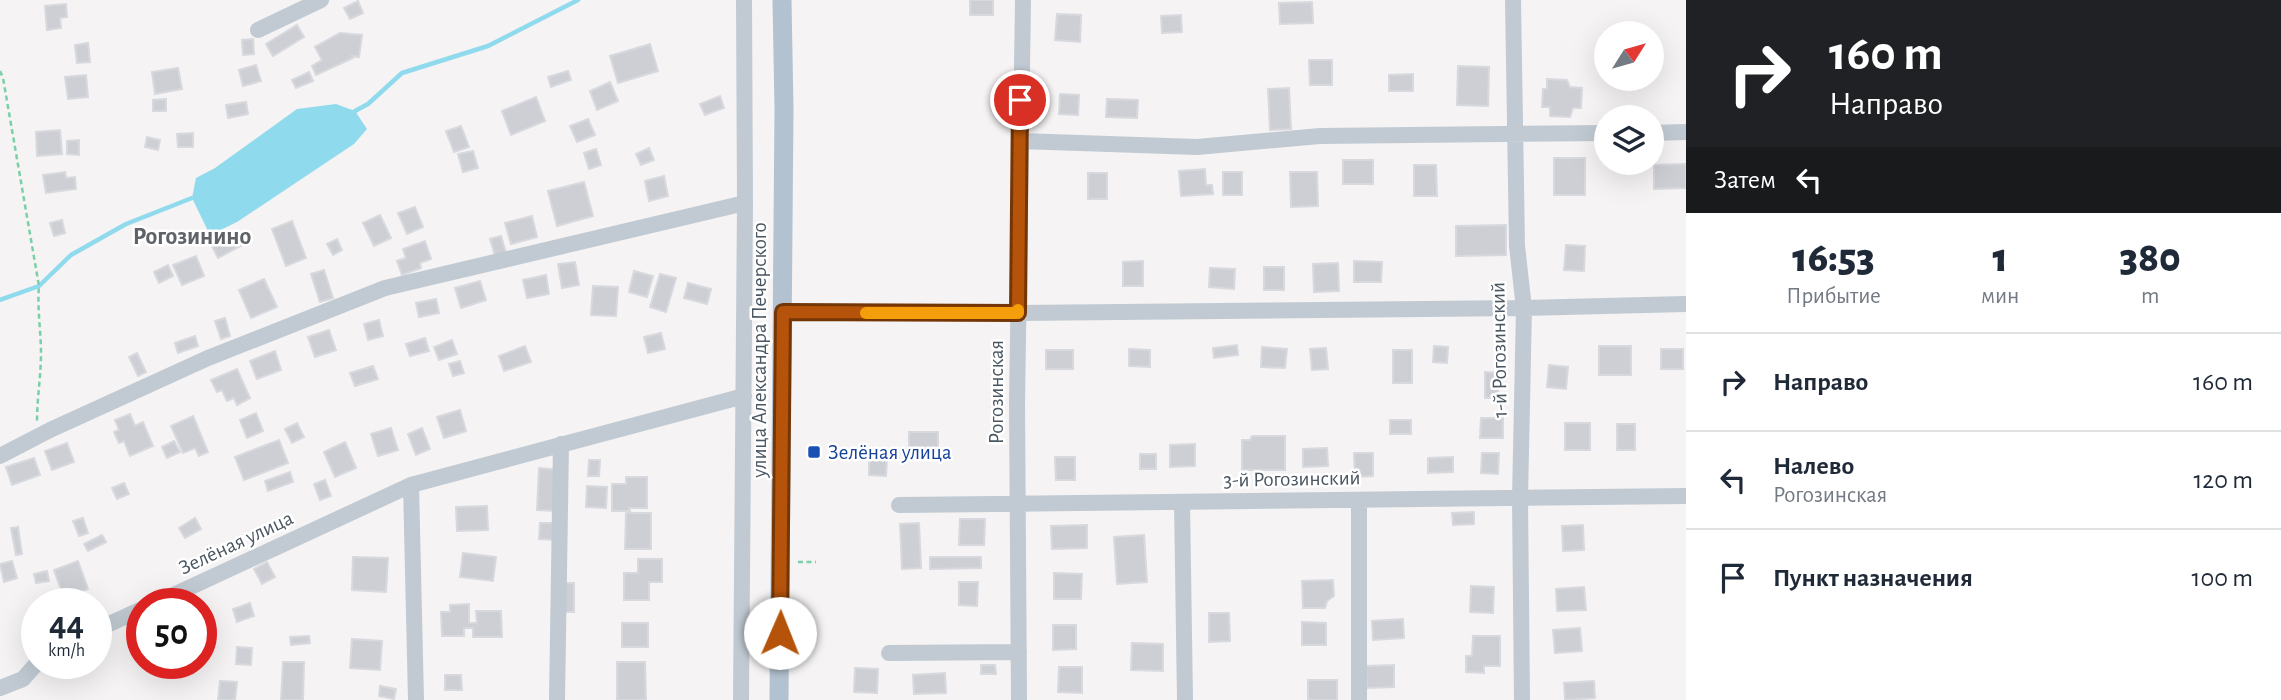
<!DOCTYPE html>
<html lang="ru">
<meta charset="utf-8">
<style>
:root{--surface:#fff;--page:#f2f2f3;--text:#1f2937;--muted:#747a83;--line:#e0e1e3}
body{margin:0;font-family:"Alegreya Sans",sans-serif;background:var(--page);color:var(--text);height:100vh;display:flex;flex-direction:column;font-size:26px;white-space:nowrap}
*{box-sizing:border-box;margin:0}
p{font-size:23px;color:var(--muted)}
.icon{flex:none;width:38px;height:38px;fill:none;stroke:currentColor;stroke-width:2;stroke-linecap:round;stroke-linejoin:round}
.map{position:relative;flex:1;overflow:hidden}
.drawer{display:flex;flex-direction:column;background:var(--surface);width:595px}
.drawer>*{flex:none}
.guide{background:#202124;color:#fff;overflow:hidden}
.needle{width:46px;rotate:53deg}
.tools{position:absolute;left:1594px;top:21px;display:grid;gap:14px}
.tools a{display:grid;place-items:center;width:70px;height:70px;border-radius:50%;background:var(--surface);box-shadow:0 7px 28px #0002;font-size:35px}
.speed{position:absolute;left:21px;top:588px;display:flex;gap:14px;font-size:35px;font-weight:700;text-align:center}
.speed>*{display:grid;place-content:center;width:91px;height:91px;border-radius:50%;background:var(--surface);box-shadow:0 7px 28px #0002;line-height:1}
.speed small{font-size:18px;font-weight:400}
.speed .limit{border:10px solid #d22;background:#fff;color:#111}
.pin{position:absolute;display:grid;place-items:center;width:60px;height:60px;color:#fff;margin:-30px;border:4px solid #fff;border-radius:50%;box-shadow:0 2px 7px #0007}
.me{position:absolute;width:77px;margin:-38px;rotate:1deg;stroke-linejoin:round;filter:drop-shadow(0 0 5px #0008)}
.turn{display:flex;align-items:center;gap:24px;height:147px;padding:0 28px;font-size:32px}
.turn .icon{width:91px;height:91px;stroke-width:2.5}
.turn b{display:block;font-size:49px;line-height:60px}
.then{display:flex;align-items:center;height:66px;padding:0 28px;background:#0003;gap:14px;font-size:26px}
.eta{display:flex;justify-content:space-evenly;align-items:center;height:119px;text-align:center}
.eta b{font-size:42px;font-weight:800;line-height:49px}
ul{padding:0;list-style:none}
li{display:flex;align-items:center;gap:21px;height:98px;padding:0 28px;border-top:2px solid var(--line)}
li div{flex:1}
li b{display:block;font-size:26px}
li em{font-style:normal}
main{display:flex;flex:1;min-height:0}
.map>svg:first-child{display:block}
.water{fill:#90daee}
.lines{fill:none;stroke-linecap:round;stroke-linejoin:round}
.stream{stroke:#90daee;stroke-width:4.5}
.building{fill:#cdcfd5;stroke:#d7d9de;stroke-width:2}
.path{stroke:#7ad0a6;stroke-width:2.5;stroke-dasharray:5 3.5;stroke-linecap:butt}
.minor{stroke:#c1cad2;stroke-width:16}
.major{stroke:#b3c2d1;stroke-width:19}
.route-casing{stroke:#753606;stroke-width:18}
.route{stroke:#b45309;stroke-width:12}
.slow{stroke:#f59e0b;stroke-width:12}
.transit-dot{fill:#1a4fb4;stroke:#fff;stroke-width:2.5}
.labels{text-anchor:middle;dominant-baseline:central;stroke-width:5;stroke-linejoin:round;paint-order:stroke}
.street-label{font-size:21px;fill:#4a5661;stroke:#fff}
.transit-label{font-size:21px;fill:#164399;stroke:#fff;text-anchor:start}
.quarter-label{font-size:24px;font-weight:bold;fill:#5f6368;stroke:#fff}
</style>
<main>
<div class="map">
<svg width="1686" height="700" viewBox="0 0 1686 700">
<rect width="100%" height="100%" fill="#f5f3f3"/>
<path class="water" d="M 336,104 L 355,111 L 367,129 L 354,144 L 237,222 L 210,235 L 192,198 L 196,178 L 215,168 L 297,109 Z"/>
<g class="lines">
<path class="stream" d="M 355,111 L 368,104 L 402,73 L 488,46 L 578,0
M 0,300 L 39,286 L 71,255 L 126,224 L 192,198"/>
</g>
<path class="building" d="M 970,0 L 993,0 L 993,15 L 970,15 Z
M 358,1 L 363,13 L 350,19 L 344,8 Z
M 1312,2 L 1313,23 L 1280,24 L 1279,3 Z
M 66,4 L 67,17 L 60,18 L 61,28 L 47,30 L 45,6 Z
M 1057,14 L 1081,15 L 1080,42 L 1055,40 Z
M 1181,15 L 1182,32 L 1162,33 L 1161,16 Z
M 297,25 L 304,37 L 273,56 L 266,44 Z
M 340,33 L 362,35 L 359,57 L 352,56 L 353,58 L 316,75 L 312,66 L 322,60 L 315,47 Z
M 253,39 L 254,54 L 243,55 L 242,40 Z
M 88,43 L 90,62 L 77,63 L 75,45 Z
M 650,44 L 658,71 L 618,83 L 610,56 Z
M 1309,60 L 1332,60 L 1332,85 L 1310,85 Z
M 256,65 L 261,81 L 243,86 L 239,70 Z
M 1458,66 L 1489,67 L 1488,106 L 1457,105 Z
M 178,68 L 182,89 L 155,94 L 152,72 Z
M 568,71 L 571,80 L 551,87 L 548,77 Z
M 309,72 L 313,81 L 296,88 L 292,80 Z
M 1413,74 L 1413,91 L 1389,91 L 1389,75 Z
M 86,75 L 88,97 L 68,99 L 65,77 Z
M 1547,79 L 1567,80 L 1570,87 L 1582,88 L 1581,108 L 1573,108 L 1570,117 L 1550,116 L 1550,107 L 1542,107 L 1543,89 L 1547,89 Z
M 610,82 L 618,101 L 597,110 L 590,91 Z
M 1289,88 L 1291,129 L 1270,130 L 1268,89 Z
M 1060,94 L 1079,95 L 1078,115 L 1059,114 Z
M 720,96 L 724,108 L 705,115 L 700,104 Z
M 536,97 L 545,121 L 511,135 L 502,111 Z
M 166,99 L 166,111 L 153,111 L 153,100 Z
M 1107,99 L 1138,100 L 1137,118 L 1106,117 Z
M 246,102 L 248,114 L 228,118 L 226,105 Z
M 588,119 L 595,135 L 577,142 L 570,126 Z
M 461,126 L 469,147 L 454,152 L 446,131 Z
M 60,130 L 62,154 L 37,156 L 36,132 Z
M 193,133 L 193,147 L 178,147 L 177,134 Z
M 147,137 L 160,140 L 158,150 L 145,147 Z
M 79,140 L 79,155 L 67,154 L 67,141 Z
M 649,148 L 654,160 L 641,165 L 636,154 Z
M 596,149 L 601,165 L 589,169 L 584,153 Z
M 473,151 L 478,168 L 463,172 L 458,154 Z
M 1554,158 L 1585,158 L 1585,195 L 1554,195 Z
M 1343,160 L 1373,160 L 1373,184 L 1343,184 Z
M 1686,164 L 1686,188 L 1654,189 L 1654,165 Z
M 1414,165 L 1436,165 L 1437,196 L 1414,196 Z
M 1205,169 L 1206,185 L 1212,185 L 1213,194 L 1181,196 L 1179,171 Z
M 65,172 L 66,178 L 75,177 L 76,189 L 46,193 L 43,175 Z
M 1223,172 L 1242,172 L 1242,195 L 1223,195 Z
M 1290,172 L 1317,172 L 1318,206 L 1291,207 Z
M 1088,173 L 1107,173 L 1107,199 L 1088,199 Z
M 664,176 L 668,196 L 649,201 L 645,181 Z
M 584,182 L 593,216 L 557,226 L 548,191 Z
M 415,207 L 423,227 L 407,234 L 398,213 Z
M 380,215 L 391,238 L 374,246 L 363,223 Z
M 532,216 L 537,237 L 511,244 L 505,223 Z
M 62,220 L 65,233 L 54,236 L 50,223 Z
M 292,221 L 306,258 L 286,266 L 272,229 Z
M 1506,225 L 1506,255 L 1456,256 L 1456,226 Z
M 238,232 L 244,244 L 218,258 L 212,246 Z
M 501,236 L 507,256 L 496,259 L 490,239 Z
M 337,239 L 342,250 L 333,255 L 327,244 Z
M 425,241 L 431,259 L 420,263 L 421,268 L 402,275 L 397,261 L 406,258 L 403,249 Z
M 1566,245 L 1585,246 L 1584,271 L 1564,270 Z
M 196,256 L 204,276 L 182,285 L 173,265 Z
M 1143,261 L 1143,286 L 1123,286 L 1123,262 Z
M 1354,261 L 1382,262 L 1381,282 L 1354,282 Z
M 575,262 L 579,285 L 562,288 L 558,264 Z
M 1338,263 L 1339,291 L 1314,292 L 1313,264 Z
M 168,265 L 173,276 L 159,283 L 154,272 Z
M 1264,267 L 1284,267 L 1284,290 L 1264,290 Z
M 1210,268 L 1235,269 L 1234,289 L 1209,287 Z
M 324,270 L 333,298 L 320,302 L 311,274 Z
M 634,271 L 653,276 L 647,297 L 629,292 Z
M 660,274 L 676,278 L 666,312 L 650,307 Z
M 546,275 L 549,294 L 527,298 L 523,280 Z
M 264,279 L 277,307 L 251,318 L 239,290 Z
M 480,281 L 486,300 L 461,308 L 455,288 Z
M 688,283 L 711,289 L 707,304 L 684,298 Z
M 593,286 L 618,287 L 616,316 L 591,315 Z
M 436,299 L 439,313 L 419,317 L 416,303 Z
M 225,318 L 230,336 L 221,339 L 215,321 Z
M 379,320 L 383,336 L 368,340 L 364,324 Z
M 329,330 L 336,350 L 315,357 L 308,337 Z
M 661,333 L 665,349 L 648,353 L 644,337 Z
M 195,336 L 198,346 L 178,353 L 175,343 Z
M 425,338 L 429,351 L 410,356 L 406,344 Z
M 452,340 L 457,354 L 439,360 L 434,347 Z
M 1237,345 L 1238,355 L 1214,358 L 1213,348 Z
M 525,346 L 531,362 L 504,371 L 499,356 Z
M 1434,346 L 1448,347 L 1447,363 L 1433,362 Z
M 1599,346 L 1631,346 L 1631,375 L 1599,375 Z
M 1262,347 L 1287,349 L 1285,368 L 1261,367 Z
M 1326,348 L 1328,369 L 1312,370 L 1310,349 Z
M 1129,349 L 1150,350 L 1150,367 L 1129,366 Z
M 1661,349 L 1683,349 L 1683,369 L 1661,369 Z
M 1046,350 L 1073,350 L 1073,369 L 1046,369 Z
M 1393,350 L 1412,350 L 1412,383 L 1393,383 Z
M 275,351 L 281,370 L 257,379 L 250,361 Z
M 137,353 L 146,372 L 138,376 L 129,357 Z
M 460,361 L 464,373 L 453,376 L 449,364 Z
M 1549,365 L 1568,367 L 1566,389 L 1547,387 Z
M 373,366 L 378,379 L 355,386 L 350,373 Z
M 237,369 L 250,398 L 237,405 L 234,398 L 227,401 L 222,390 L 217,392 L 211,380 Z
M 1485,372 L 1499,373 L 1498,398 L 1485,398 Z
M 460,410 L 466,431 L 444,438 L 437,417 Z
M 256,413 L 263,431 L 247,438 L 240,420 Z
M 130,414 L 135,426 L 143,422 L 153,446 L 130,456 L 124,441 L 119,443 L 114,432 L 119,430 L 115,420 Z
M 193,416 L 208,452 L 199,456 L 195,448 L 183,453 L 171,426 Z
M 1481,418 L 1503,418 L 1503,438 L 1480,438 Z
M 1390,420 L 1411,420 L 1411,434 L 1390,434 Z
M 297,423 L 304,437 L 292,443 L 285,429 Z
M 1565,423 L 1590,423 L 1590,450 L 1565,450 Z
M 1617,424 L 1635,424 L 1635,450 L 1617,450 Z
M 391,428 L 398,450 L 378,456 L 371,434 Z
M 422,428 L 430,449 L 416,455 L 408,434 Z
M 909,432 L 938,432 L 938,452 L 909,452 Z
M 1252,436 L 1285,436 L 1285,470 L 1242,470 L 1242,440 L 1250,440 Z
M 279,440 L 288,463 L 244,480 L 235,457 Z
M 174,441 L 180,452 L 167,458 L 162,447 Z
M 345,442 L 356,468 L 335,477 L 324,452 Z
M 67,443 L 74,462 L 52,470 L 45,451 Z
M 1195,444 L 1195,466 L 1170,467 L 1170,445 Z
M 1327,448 L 1328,466 L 1303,467 L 1303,449 Z
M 1354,453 L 1373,453 L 1373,476 L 1355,477 Z
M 1482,453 L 1499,453 L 1498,474 L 1481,473 Z
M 1140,454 L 1156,454 L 1156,469 L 1140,469 Z
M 1055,457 L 1075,457 L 1075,480 L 1056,480 Z
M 1453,457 L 1453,472 L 1428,473 L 1428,458 Z
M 34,458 L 40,475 L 12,485 L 6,467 Z
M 869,458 L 887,458 L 886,476 L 869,475 Z
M 589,460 L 600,460 L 599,476 L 588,476 Z
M 539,468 L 560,470 L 557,511 L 537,510 Z
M 290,472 L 293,482 L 268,491 L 265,481 Z
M 626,477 L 647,477 L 647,508 L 629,508 L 630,511 L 612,511 L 612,484 L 626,484 Z
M 325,480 L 331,496 L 320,500 L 314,484 Z
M 124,483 L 129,494 L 117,499 L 112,488 Z
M 587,486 L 607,487 L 606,508 L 586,507 Z
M 487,506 L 488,530 L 457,531 L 456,507 Z
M 1474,512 L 1474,524 L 1453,525 L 1452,513 Z
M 626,513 L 651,513 L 651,549 L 625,549 Z
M 83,518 L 88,533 L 79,536 L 73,521 Z
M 195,518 L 201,529 L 185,538 L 179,528 Z
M 960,519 L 985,519 L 984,545 L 959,545 Z
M 540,523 L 556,523 L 556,540 L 539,539 Z
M 919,523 L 921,568 L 902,569 L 900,524 Z
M 1087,525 L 1087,548 L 1052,549 L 1051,526 Z
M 1583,525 L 1584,550 L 1563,551 L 1562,526 Z
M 18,527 L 22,554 L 16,555 L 11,528 Z
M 102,535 L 106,542 L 88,551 L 84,544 Z
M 1144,535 L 1147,582 L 1117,584 L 1114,537 Z
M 463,553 L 496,557 L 493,581 L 460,577 Z
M 353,557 L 388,558 L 386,592 L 352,590 Z
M 930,557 L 981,557 L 981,568 L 930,569 Z
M 638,559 L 662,559 L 662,582 L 649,582 L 649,600 L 624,600 L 624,573 L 638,573 Z
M 12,561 L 17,578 L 4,582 L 0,564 Z
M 78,561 L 88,589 L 64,598 L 54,570 Z
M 267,562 L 275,577 L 262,584 L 254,569 Z
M 47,571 L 49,581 L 36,583 L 34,574 Z
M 1054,573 L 1082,574 L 1081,599 L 1054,599 Z
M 1333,580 L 1334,596 L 1327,601 L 1325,608 L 1303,608 L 1302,581 Z
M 959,582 L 978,582 L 977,606 L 959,605 Z
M 564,583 L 574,583 L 574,612 L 564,612 Z
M 1471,586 L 1494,587 L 1493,613 L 1470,612 Z
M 1584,587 L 1586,610 L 1557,611 L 1556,589 Z
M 250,603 L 254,616 L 237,622 L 233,609 Z
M 469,604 L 469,623 L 477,623 L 476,611 L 501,611 L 502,637 L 473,637 L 473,628 L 464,628 L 464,636 L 442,636 L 441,612 L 450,612 L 450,605 Z
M 1209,613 L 1229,613 L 1230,641 L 1209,642 Z
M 1403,619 L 1404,638 L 1373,640 L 1372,621 Z
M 1302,622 L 1326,623 L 1326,645 L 1302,645 Z
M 622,623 L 648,623 L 648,647 L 622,647 Z
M 1053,625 L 1076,625 L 1076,649 L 1053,650 Z
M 1580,628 L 1582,651 L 1555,653 L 1553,630 Z
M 309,636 L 310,643 L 291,645 L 290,637 Z
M 1473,636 L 1500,636 L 1500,666 L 1484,666 L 1484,673 L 1466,672 L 1466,656 L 1472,656 Z
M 352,639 L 382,641 L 380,670 L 350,668 Z
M 1132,643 L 1163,644 L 1163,671 L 1131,670 Z
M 237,647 L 252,648 L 251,665 L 236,664 Z
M 283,662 L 304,662 L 303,700 L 281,700 Z
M 617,662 L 645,662 L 646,700 L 617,700 Z
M 171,663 L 191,663 L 194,673 L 175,678 Z
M 981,665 L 995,665 L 996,674 L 981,674 Z
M 1394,665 L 1394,687 L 1367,688 L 1366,666 Z
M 1059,667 L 1082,667 L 1082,693 L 1058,692 Z
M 855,668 L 878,669 L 877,693 L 854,692 Z
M 945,673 L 946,693 L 914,694 L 913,675 Z
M 445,675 L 461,675 L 462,690 L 445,690 Z
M 1308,680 L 1337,680 L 1337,700 L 1308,700 Z
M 220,681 L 237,682 L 235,700 L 218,700 Z
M 1594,681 L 1595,698 L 1565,700 L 1564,683 Z
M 380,686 L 396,689 L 394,699 L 379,696 Z"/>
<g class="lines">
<path class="path" d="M 0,71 L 3,78 L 39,286 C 37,309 41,331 41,353 C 41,376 37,398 37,421
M 798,562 L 816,562"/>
<path class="minor" d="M 1513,0 L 1517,246 L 1524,308 L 1520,498 L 1522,700
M 258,30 L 321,0
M 1652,133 L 1686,132
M 1020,141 L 1197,147 L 1320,136 L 1606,133
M 783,312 L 1018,313 L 1524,308 L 1686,304
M 0,456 L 50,430 L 208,358 L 385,288 L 745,203
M 411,485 L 416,700
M 1359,500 L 1359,700
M 1182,502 L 1185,700
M 899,505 L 1686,496
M 154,604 L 411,485 L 744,396
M 96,630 L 142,609
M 889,653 L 1019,652
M 0,688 L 23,679 L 37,663
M 557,700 L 561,444
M 741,700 L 745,203 L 744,0
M 1019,700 L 1017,404 L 1023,0"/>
<path class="major" d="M 779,700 L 784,109 L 782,0"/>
</g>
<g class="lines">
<defs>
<path id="route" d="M 780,633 L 783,312 L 1018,313 L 1020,100"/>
</defs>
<use href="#route" class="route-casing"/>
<use href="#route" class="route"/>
<path class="slow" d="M 866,313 L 1018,313 L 1018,310"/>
</g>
<rect class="transit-dot" x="807" y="445" width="14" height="14" rx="3.5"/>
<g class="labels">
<g class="street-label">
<text transform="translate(759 350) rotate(-90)">улица Александра Печерского</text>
<text transform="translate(1499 350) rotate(-91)">1-й Рогозинский</text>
<text transform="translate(996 392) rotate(-90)">Рогозинская</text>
<text transform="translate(1292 479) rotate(-1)">3-й Рогозинский</text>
<text transform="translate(236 543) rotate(-25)">Зелёная улица</text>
</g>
<g class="transit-label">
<text x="828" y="452">Зелёная улица</text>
</g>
<g class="quarter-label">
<text x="192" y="237">Рогозинино</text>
</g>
</g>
</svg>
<div class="tools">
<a><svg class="needle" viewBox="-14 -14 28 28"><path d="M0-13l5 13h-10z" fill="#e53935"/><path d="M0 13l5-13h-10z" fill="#747a83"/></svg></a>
<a><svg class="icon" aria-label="layers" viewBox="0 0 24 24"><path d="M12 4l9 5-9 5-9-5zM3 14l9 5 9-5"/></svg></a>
</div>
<div class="speed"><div>44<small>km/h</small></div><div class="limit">50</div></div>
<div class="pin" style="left:1020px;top:100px;background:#d93025"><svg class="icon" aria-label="arrive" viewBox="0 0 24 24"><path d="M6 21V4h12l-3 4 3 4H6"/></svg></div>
<svg class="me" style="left:780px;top:633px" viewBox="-20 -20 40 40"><circle r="19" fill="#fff"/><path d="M0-13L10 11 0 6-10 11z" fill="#b45309"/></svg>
</div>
<section class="drawer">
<div class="guide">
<div class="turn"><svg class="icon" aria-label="right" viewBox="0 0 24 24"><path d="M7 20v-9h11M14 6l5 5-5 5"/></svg><div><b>160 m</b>Направо</div></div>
<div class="then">Затем<svg class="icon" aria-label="left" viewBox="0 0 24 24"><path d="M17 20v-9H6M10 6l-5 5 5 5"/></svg></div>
</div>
<div class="eta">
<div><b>16:53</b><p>Прибытие</p></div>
<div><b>1</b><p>мин</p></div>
<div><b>380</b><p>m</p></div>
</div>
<ul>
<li><svg class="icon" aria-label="right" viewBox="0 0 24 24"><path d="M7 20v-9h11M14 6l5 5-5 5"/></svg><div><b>Направо</b></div><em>160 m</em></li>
<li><svg class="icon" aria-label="left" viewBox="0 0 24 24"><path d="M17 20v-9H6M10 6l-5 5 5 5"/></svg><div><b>Налево</b><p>Рогозинская</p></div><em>120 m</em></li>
<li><svg class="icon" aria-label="arrive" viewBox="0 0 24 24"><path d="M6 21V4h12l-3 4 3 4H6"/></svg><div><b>Пункт назначения</b></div><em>100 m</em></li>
</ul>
</section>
</main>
